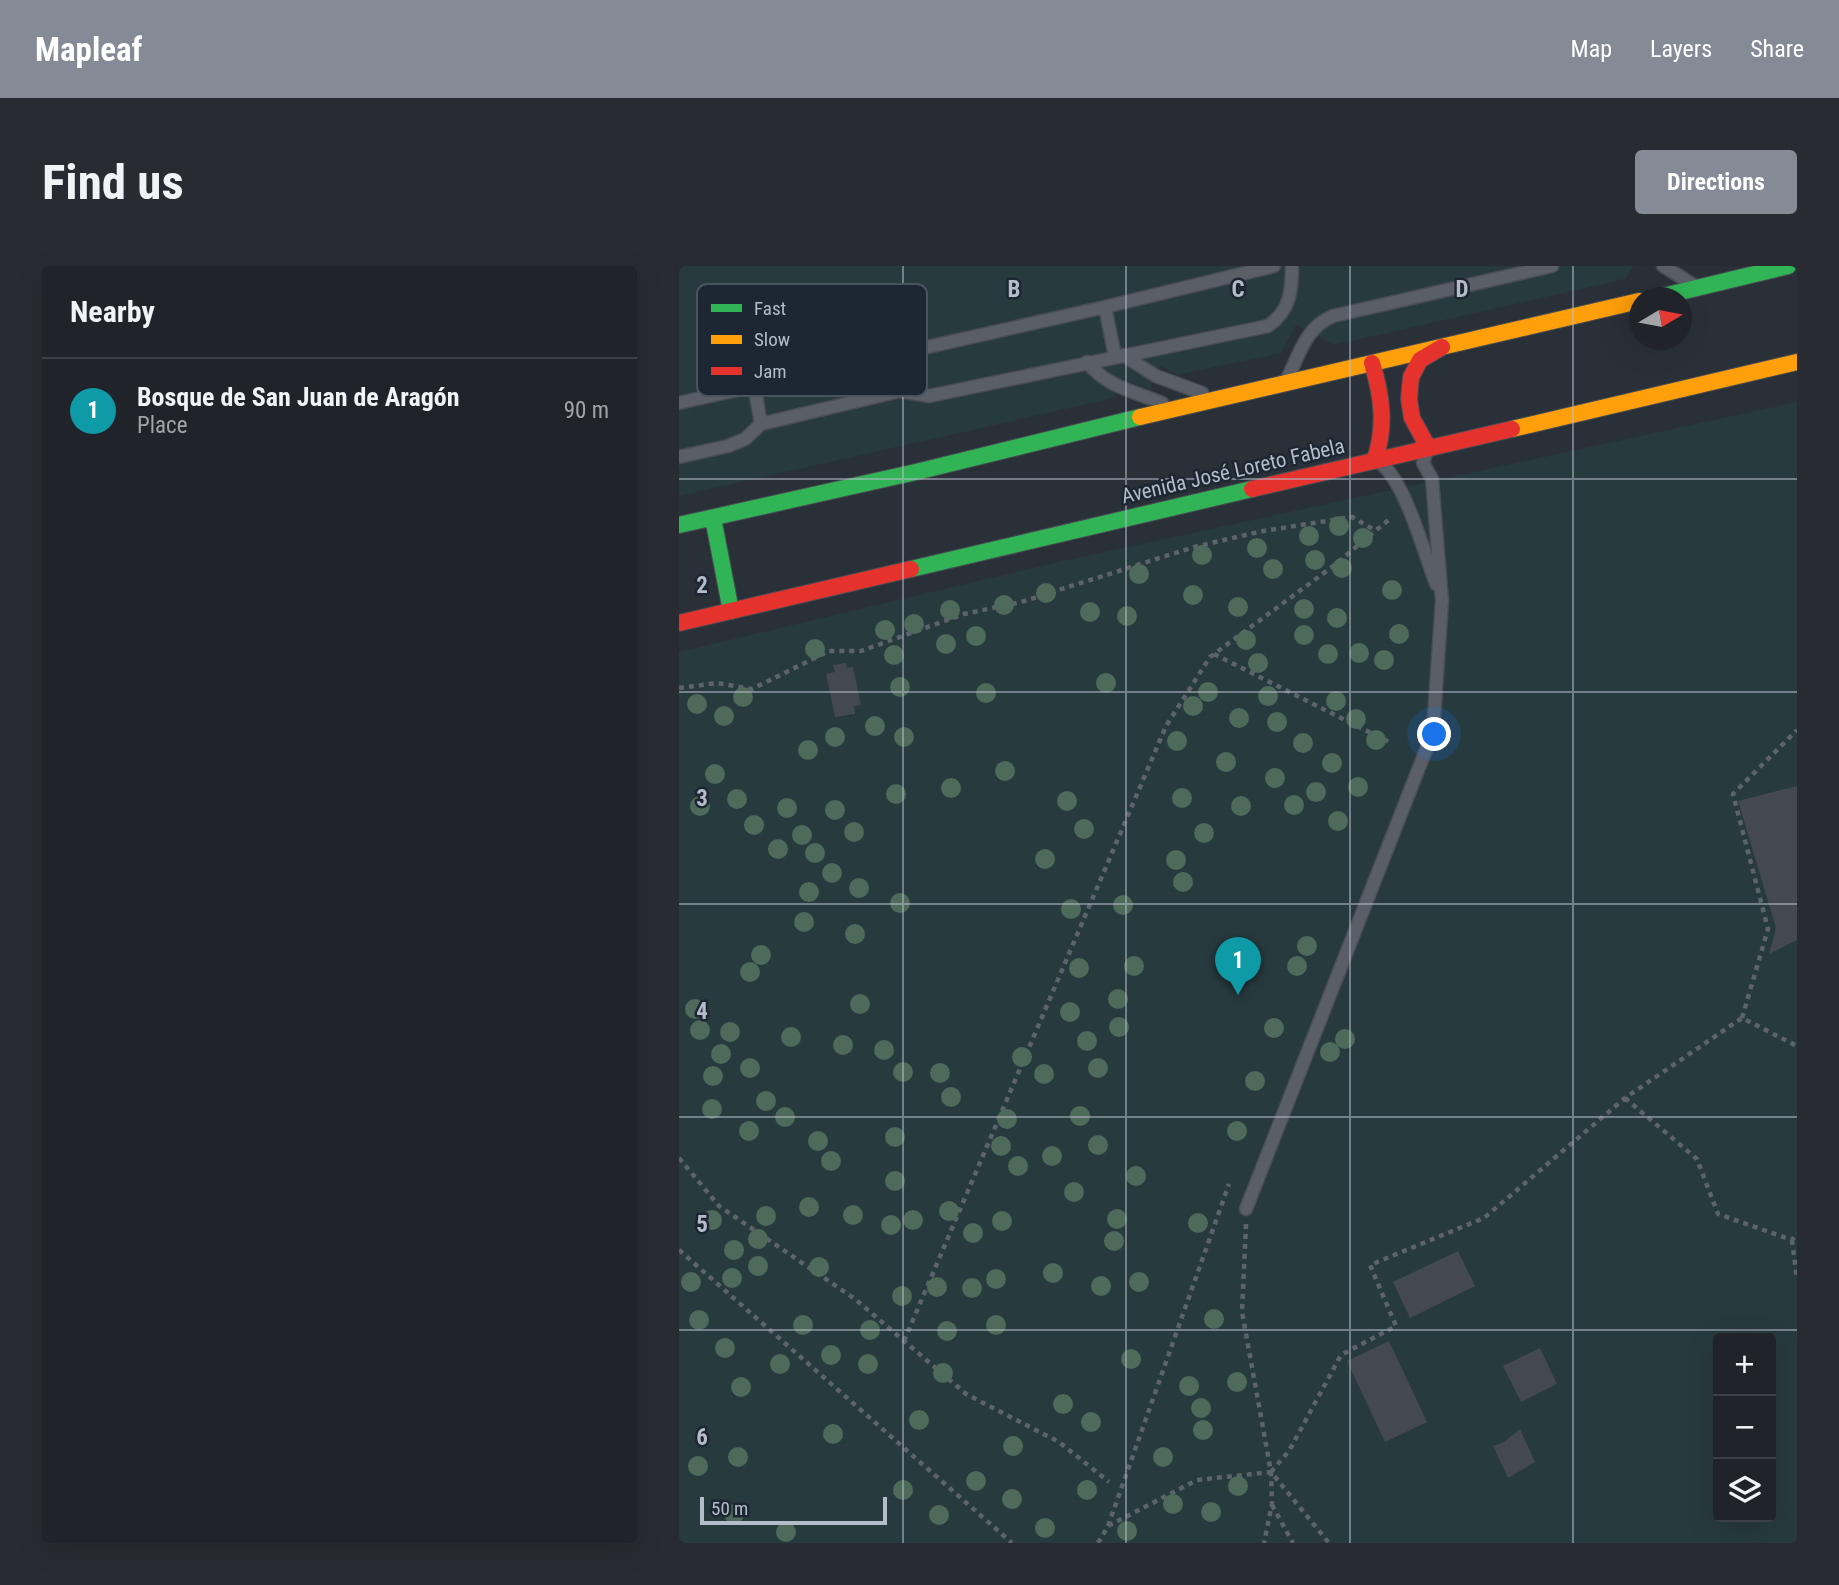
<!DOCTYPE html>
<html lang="en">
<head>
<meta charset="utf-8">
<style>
  :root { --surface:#20242a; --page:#282c32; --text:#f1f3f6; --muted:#a2a4a8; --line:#3d4147; --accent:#848b96 }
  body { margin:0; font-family:"Roboto Condensed",sans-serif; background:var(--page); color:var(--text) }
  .controls { position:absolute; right:21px; bottom:21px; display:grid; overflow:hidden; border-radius:7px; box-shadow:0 7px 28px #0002 }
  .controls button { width:63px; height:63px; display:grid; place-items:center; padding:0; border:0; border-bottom:2px solid var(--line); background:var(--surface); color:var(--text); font:35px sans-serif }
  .compass { position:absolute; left:950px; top:21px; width:63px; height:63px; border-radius:50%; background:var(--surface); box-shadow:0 7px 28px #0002; rotate:80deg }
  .scale { position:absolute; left:21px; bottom:18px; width:187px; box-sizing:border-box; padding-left:7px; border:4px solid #b4bcc9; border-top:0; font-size:19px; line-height:24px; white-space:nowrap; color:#b4bcc9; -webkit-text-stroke:5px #1d2633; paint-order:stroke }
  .you { position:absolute; left:756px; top:469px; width:24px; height:24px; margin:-18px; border:5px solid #fff; border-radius:50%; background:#1a73e8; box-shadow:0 0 0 10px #1a73e833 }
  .badge { display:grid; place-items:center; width:46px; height:46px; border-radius:50%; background:var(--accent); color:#fff; font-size:23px; font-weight:700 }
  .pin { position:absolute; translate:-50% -58px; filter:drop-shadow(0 2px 4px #0008) }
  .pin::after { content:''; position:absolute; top:37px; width:24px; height:21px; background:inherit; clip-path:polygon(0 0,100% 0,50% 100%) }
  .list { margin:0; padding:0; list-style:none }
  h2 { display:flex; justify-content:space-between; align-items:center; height:91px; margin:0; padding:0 28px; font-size:30px }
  h2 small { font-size:23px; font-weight:400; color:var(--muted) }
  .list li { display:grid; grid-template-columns:46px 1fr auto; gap:21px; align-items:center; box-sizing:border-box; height:105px; padding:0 28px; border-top:2px solid var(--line) }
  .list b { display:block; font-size:26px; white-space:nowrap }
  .list p { margin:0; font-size:23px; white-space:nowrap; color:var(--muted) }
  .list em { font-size:23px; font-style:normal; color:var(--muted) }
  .icon { flex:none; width:38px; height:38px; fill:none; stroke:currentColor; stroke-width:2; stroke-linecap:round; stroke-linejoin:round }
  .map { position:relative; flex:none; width:1118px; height:1277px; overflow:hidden; border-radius:7px }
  header { display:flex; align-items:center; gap:42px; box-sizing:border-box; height:98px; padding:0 35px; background:var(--accent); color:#fff }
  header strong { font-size:33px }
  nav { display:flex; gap:38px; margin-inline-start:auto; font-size:24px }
  .intro { display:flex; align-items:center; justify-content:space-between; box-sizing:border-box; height:168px; padding:0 42px }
  h1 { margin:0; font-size:49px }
  .button { padding:18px 32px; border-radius:7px; background:var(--accent); color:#fff; font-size:24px; font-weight:700 }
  main { display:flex; gap:42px; padding:0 42px }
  aside { flex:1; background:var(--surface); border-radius:7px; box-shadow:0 7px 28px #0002 }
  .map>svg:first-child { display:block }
</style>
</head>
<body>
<header>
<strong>Mapleaf</strong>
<nav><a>Map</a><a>Layers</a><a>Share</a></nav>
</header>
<div class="intro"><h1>Find us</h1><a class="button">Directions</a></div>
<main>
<aside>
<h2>Nearby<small></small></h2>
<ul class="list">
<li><span class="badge" style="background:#0f9aa8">1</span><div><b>Bosque de San Juan de Aragón</b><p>Place</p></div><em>90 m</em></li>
</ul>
</aside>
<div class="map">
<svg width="1118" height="1277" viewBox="0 0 1118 1277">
  <rect width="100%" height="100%" fill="#2a3038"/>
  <!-- green -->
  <path fill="#273a3e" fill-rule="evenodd" d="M 0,0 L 955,0 L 946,13 L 655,79 L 617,59 L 602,87 L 498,109 L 481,100 L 471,123 L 443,113 L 435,132 L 0,230 Z
    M 1118,136 L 1118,1277 L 0,1277 L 0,386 L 375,297 ZM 1039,1072 L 1092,1072 L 1092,1251 L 1039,1251 Z"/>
  <!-- building -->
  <path fill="#444950" d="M 167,397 L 168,402 L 174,401 L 182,439 L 175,440 L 176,448 L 156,451 L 147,408 L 156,406 L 154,399 Z
    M 1118,520 L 1118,674 L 1090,688 L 1097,662 L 1059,535 Z
    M 779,985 L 796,1020 L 731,1052 L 714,1016 Z
    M 710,1075 L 748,1156 L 706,1176 L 668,1095 Z
    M 861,1082 L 878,1118 L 842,1136 L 824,1100 Z
    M 841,1163 L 856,1196 L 829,1212 L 814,1180 L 825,1176 Z"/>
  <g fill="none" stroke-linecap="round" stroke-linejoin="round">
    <defs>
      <path id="lane" d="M 984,0 L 1013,18
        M 426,41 L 436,90
        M 444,89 L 477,110 L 523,127
        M 408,96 C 428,121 454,125 483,137
        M 609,111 C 621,87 627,61 654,50 L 873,0
        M 75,119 L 82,158
        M 0,137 L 426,41 L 595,0
        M 0,191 L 49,180 L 66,173 L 82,158 L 221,125 L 250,130 L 589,60 C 611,45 613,25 613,0
        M 700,196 C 726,214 745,287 757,318
        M 567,943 L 754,466 L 763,335 L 753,213 L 744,197 L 748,184"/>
      <path id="fast" d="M 976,32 L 1109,0
        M 34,252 L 52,345
        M 0,259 L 237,206 L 461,151
        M 232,303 L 573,223"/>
      <path id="slow" d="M 461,151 L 960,35
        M 833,163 L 1118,96"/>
      <path id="jam" d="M 693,97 C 703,130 707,160 696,193
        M 749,181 L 733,152 L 730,133 L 732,111 L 741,94 L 763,81
        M 573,223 L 833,163
        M 0,357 L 232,303"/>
    </defs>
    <!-- lane casing -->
    <use href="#lane" stroke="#484c53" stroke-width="15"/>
    <!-- fast casing -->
    <use href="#fast" stroke="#484c53" stroke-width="18"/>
    <!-- slow casing -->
    <use href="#slow" stroke="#484c53" stroke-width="18"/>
    <!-- jam casing -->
    <use href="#jam" stroke="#484c53" stroke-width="18"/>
    <!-- path -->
    <path stroke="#5d636a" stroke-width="4.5" stroke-dasharray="5 5" stroke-linecap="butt" d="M 535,388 L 710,476
      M 0,422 L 38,417 L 73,423 L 150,385 L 182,385 L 285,348 L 342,336 L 515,281 L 584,265 L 673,251 L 697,265
      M 1063,752 L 1089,663 L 1054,528 L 1118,464
      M 946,832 L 1018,893 L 1039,948 L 1113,974 L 1118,967
      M 0,892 L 40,940 L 176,1033 L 287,1128 L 380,1176 L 430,1216
      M 567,958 L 563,1046 L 592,1206 L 593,1238 L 585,1277
      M 1113,974 L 1118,1013
      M 0,984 L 333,1277
      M 225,1075 L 487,460 L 531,391 L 653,301 L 713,251
      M 592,1206 L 610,1185 L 662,1089 L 717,1060 L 691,999 L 805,952 L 946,832 L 1063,752 L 1118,780
      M 593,1239 L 614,1277
      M 429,1260 L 550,918
      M 419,1277 L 429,1260 L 518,1214 L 592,1206 L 650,1277"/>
    <!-- lane -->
    <use href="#lane" stroke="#5a5e66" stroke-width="12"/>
    <!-- fast -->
    <use href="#fast" stroke="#30b455" stroke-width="16"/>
    <!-- slow -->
    <use href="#slow" stroke="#ff9f0a" stroke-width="16"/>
    <!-- jam -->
    <use href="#jam" stroke="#e5322d" stroke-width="16"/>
  </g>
  <!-- trees -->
  <g fill="#4e6a5a">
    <circle cx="660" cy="260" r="10"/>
    <circle cx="630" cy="270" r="10"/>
    <circle cx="684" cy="272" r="10"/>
    <circle cx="578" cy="282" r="10"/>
    <circle cx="523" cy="289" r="10"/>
    <circle cx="636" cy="294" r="10"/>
    <circle cx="663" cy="302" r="10"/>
    <circle cx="594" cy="303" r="10"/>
    <circle cx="460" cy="308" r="10"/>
    <circle cx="713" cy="324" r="10"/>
    <circle cx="367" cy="327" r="10"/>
    <circle cx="514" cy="329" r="10"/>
    <circle cx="325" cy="339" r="10"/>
    <circle cx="559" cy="341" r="10"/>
    <circle cx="625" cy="343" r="10"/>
    <circle cx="271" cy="344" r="10"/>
    <circle cx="411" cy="346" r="10"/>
    <circle cx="448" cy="350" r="10"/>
    <circle cx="658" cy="352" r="10"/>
    <circle cx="235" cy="358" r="10"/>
    <circle cx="206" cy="364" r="10"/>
    <circle cx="720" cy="368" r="10"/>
    <circle cx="625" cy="369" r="10"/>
    <circle cx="297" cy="370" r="10"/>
    <circle cx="567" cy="374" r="10"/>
    <circle cx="267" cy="378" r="10"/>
    <circle cx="136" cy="383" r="10"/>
    <circle cx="680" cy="387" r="10"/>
    <circle cx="649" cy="388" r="10"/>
    <circle cx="215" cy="389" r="10"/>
    <circle cx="705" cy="394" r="10"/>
    <circle cx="579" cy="397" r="10"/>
    <circle cx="427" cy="417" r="10"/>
    <circle cx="221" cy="421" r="10"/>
    <circle cx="529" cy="426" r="10"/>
    <circle cx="307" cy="427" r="10"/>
    <circle cx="589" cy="430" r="10"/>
    <circle cx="64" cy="431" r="10"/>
    <circle cx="657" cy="435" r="10"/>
    <circle cx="18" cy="438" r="10"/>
    <circle cx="514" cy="440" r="10"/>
    <circle cx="45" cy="450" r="10"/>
    <circle cx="560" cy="452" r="10"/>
    <circle cx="677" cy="453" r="10"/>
    <circle cx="598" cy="456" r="10"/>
    <circle cx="196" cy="460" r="10"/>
    <circle cx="156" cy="471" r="10"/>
    <circle cx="225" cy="471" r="10"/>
    <circle cx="697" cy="474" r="10"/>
    <circle cx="498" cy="475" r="10"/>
    <circle cx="624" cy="477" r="10"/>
    <circle cx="129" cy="484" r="10"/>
    <circle cx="547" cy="496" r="10"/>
    <circle cx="653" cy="497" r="10"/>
    <circle cx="326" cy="505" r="10"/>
    <circle cx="36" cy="508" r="10"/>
    <circle cx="596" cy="512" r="10"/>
    <circle cx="679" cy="521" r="10"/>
    <circle cx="272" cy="522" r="10"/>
    <circle cx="637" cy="526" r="10"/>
    <circle cx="217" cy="528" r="10"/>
    <circle cx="503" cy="532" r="10"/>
    <circle cx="58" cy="533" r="10"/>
    <circle cx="388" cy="535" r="10"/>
    <circle cx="615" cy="539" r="10"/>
    <circle cx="21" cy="540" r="10"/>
    <circle cx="562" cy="540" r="10"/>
    <circle cx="108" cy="542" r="10"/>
    <circle cx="156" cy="544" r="10"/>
    <circle cx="659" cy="555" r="10"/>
    <circle cx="75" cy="559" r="10"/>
    <circle cx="405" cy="563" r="10"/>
    <circle cx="175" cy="566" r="10"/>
    <circle cx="525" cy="567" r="10"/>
    <circle cx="123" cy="569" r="10"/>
    <circle cx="99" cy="583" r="10"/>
    <circle cx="136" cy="587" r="10"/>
    <circle cx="366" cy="593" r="10"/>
    <circle cx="497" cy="594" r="10"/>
    <circle cx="153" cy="607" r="10"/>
    <circle cx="504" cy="616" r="10"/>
    <circle cx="180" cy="622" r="10"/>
    <circle cx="130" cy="626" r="10"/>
    <circle cx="221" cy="637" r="10"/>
    <circle cx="444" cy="639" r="10"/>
    <circle cx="392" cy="643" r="10"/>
    <circle cx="125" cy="656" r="10"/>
    <circle cx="176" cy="668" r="10"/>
    <circle cx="628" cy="680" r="10"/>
    <circle cx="82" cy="689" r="10"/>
    <circle cx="455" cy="700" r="10"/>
    <circle cx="618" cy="700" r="10"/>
    <circle cx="400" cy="702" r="10"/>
    <circle cx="71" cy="706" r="10"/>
    <circle cx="439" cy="733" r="10"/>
    <circle cx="181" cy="738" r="10"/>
    <circle cx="16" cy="743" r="10"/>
    <circle cx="391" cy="746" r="10"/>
    <circle cx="440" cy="761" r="10"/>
    <circle cx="595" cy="762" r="10"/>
    <circle cx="21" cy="764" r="10"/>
    <circle cx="51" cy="766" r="10"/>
    <circle cx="112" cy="771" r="10"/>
    <circle cx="666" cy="773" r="10"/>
    <circle cx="408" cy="775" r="10"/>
    <circle cx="164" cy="779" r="10"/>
    <circle cx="205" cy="784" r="10"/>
    <circle cx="651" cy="786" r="10"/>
    <circle cx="42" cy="788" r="10"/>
    <circle cx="343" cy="791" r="10"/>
    <circle cx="71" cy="802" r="10"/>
    <circle cx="419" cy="802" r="10"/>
    <circle cx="224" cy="806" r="10"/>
    <circle cx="261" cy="807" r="10"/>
    <circle cx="365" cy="808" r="10"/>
    <circle cx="34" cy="810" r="10"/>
    <circle cx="576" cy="815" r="10"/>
    <circle cx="272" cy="831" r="10"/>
    <circle cx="87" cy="835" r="10"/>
    <circle cx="33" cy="843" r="10"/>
    <circle cx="401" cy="850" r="10"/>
    <circle cx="106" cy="851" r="10"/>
    <circle cx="328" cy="853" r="10"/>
    <circle cx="70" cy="865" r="10"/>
    <circle cx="558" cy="865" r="10"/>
    <circle cx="216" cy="871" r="10"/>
    <circle cx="139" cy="875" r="10"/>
    <circle cx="419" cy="879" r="10"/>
    <circle cx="322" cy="880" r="10"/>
    <circle cx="373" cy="890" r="10"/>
    <circle cx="152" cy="895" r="10"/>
    <circle cx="339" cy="900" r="10"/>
    <circle cx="457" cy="910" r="10"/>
    <circle cx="216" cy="915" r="10"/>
    <circle cx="395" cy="926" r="10"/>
    <circle cx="130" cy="941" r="10"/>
    <circle cx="270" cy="945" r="10"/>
    <circle cx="174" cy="949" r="10"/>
    <circle cx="87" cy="950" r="10"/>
    <circle cx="438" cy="953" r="10"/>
    <circle cx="33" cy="954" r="10"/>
    <circle cx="234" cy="954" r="10"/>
    <circle cx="323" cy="955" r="10"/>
    <circle cx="519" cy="957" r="10"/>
    <circle cx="212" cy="959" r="10"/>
    <circle cx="294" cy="967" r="10"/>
    <circle cx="79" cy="973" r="10"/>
    <circle cx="435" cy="975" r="10"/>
    <circle cx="55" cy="984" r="10"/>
    <circle cx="79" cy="1000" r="10"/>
    <circle cx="140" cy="1001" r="10"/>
    <circle cx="374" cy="1007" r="10"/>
    <circle cx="53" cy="1012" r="10"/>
    <circle cx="317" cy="1013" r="10"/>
    <circle cx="12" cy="1016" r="10"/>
    <circle cx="460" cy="1016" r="10"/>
    <circle cx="422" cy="1020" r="10"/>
    <circle cx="258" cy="1021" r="10"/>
    <circle cx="293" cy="1022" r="10"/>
    <circle cx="223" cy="1030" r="10"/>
    <circle cx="535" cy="1053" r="10"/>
    <circle cx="20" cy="1054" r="10"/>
    <circle cx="124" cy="1059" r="10"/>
    <circle cx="317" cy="1059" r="10"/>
    <circle cx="191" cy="1064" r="10"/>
    <circle cx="268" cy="1065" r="10"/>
    <circle cx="46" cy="1082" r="10"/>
    <circle cx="152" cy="1089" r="10"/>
    <circle cx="452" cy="1093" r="10"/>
    <circle cx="101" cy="1098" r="10"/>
    <circle cx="189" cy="1098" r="10"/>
    <circle cx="264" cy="1107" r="10"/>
    <circle cx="558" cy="1116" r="10"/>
    <circle cx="510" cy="1120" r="10"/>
    <circle cx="62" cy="1121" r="10"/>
    <circle cx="384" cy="1138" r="10"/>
    <circle cx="522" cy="1142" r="10"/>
    <circle cx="240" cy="1154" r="10"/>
    <circle cx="412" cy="1156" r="10"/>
    <circle cx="524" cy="1164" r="10"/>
    <circle cx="154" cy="1168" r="10"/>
    <circle cx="334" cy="1180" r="10"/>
    <circle cx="59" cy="1191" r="10"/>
    <circle cx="484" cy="1191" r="10"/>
    <circle cx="19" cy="1200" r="10"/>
    <circle cx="297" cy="1215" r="10"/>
    <circle cx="559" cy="1220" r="10"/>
    <circle cx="224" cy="1224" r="10"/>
    <circle cx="408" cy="1224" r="10"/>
    <circle cx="333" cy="1233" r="10"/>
    <circle cx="494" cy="1238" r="10"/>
    <circle cx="532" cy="1246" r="10"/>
    <circle cx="55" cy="1248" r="10"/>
    <circle cx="260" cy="1249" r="10"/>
    <circle cx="366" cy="1262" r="10"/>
    <circle cx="448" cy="1265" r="10"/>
    <circle cx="107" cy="1266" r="10"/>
  </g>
  <!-- grid -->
  <path fill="none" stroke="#b4bcc9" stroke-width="2" stroke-opacity="0.55" d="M 224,0 L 224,1277M 447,0 L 447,1277M 671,0 L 671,1277M 894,0 L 894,1277M 0,213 L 1118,213M 0,426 L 1118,426M 0,638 L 1118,638M 0,851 L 1118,851M 0,1064 L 1118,1064"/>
  <g text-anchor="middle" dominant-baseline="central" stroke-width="5" stroke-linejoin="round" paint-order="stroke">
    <!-- street labels -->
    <g font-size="21" fill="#b4bcc9" stroke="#1d2633">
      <text transform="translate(554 205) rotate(-13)">Avenida José Loreto Fabela</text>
    </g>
  </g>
  <!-- legend -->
  <rect x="18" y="18" width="230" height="112" rx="10" fill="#1d2633" stroke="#4a5360" stroke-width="2"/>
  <rect x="32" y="38" width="31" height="8" fill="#30b455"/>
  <rect x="32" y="69" width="31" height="9" fill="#ff9f0a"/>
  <rect x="32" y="101" width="31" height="8" fill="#e5322d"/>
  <g font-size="19" fill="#b4bcc9">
    <text x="75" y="49">Fast</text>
    <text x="75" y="80">Slow</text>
    <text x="75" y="112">Jam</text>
  </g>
  <g font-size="23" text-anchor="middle" font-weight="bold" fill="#b4bcc9" stroke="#1d2633" stroke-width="5" stroke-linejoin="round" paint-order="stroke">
    <text x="335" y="31">B</text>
    <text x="559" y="31">C</text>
    <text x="783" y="31">D</text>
    <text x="23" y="327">2</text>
    <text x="23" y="540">3</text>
    <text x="23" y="753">4</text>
    <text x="23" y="966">5</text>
    <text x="23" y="1179">6</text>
  </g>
</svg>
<div class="controls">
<button>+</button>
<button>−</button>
<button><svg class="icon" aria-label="layers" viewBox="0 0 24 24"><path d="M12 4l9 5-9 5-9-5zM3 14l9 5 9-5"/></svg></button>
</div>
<svg class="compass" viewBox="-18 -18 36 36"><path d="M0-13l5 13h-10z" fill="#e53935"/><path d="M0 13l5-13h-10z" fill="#a2a4a8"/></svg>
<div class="scale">50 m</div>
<div class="you"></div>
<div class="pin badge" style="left:559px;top:729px;background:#0f9aa8">1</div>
</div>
</main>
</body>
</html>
